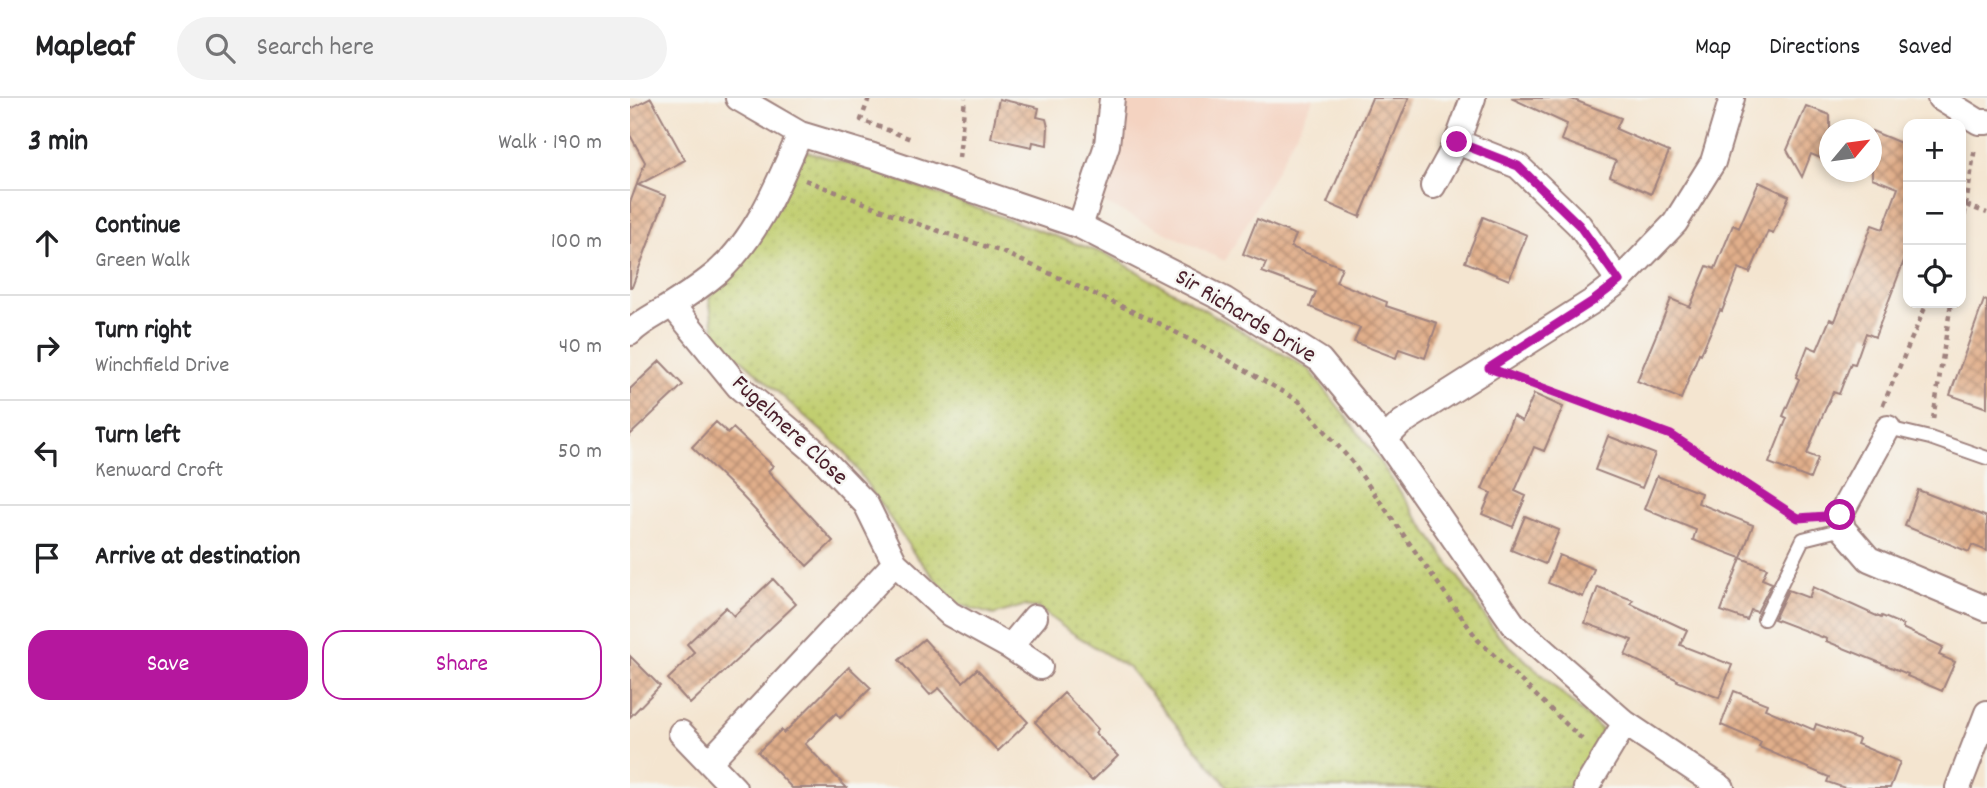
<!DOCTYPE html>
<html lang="en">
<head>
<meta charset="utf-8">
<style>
  :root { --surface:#fff; --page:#f2f2f2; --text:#202124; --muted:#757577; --line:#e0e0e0; --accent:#b5179e }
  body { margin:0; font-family:Dekko,sans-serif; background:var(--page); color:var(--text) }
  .controls { position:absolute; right:21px; top:21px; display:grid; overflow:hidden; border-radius:14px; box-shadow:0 4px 10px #0003 }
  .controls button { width:63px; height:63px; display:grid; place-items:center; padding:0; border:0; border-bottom:2px solid var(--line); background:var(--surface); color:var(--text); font:35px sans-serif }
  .compass { position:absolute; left:1189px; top:21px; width:63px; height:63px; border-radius:50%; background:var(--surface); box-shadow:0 4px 10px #0003; rotate:61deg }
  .stop { position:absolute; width:21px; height:21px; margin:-16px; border:5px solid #b5179e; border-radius:50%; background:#fff }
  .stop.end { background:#b5179e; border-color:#fff; box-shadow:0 2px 7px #0008 }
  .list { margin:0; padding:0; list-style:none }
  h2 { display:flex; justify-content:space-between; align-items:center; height:91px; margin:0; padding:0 28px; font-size:30px }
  h2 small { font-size:23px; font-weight:400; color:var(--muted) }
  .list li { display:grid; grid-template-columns:46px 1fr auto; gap:21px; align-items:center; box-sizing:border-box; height:105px; padding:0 28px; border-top:2px solid var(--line) }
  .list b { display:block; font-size:26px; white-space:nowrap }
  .list p { margin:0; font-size:23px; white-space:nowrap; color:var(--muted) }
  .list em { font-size:23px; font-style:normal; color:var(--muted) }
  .actions { display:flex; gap:14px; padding:21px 28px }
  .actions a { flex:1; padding:16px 0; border:2px solid var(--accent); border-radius:21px; text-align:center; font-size:24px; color:var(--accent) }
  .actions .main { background:var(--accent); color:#fff }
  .icon { flex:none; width:38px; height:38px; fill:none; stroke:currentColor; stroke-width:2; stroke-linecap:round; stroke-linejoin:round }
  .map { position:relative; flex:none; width:1357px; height:690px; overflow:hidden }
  header { display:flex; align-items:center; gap:42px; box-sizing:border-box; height:98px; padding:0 35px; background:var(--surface); border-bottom:2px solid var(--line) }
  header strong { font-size:33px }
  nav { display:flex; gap:38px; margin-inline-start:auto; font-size:24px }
  .search { width:490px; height:63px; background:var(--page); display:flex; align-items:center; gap:18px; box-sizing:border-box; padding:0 24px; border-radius:38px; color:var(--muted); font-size:26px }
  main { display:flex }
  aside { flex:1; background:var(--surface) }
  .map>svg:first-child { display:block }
</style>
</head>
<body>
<header>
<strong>Mapleaf</strong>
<div class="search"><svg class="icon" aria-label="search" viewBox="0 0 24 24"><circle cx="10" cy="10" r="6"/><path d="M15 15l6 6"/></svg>Search here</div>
<nav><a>Map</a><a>Directions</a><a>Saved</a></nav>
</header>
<main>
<aside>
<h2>3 min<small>Walk · 190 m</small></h2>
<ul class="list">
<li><svg class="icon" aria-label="ahead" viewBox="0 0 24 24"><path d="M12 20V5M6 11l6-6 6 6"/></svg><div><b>Continue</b><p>Green Walk</p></div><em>100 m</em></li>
<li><svg class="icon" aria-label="right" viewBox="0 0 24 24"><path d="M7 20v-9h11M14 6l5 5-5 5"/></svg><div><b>Turn right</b><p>Winchfield Drive</p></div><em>40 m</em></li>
<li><svg class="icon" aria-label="left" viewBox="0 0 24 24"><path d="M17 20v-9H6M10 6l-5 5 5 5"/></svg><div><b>Turn left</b><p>Kenward Croft</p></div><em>50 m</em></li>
<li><svg class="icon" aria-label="arrive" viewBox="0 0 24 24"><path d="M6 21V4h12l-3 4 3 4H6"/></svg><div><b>Arrive at destination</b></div></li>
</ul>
<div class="actions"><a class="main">Save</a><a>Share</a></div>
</aside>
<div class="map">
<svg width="1357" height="690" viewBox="0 0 1357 690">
  <defs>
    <pattern id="grass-dots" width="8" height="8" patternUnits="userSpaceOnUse" patternTransform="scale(1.75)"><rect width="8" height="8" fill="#c1ce70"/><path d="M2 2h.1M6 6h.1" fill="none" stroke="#a7b061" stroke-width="1.8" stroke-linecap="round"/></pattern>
    <pattern id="building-cross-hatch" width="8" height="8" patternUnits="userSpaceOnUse" patternTransform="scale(1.75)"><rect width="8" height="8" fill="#e1af8b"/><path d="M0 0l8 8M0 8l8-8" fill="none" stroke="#b88e72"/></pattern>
  </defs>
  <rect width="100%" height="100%" fill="#f6f6f2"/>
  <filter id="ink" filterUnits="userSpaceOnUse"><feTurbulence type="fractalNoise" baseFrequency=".0143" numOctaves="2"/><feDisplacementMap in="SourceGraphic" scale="14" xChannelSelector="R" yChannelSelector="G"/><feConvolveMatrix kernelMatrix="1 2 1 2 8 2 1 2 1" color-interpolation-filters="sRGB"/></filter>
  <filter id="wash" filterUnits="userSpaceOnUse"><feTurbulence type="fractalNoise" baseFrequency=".00686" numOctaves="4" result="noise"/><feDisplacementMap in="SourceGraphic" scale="28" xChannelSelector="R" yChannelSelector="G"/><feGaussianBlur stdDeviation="1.57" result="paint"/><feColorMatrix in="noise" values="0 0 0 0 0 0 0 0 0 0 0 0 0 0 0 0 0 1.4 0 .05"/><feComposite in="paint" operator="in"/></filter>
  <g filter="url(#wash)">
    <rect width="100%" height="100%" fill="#f4e5d0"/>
    <!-- built -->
    <path fill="#f4d3c1" d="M 489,0 L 684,0 L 643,79 L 595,163 L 470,103 Z"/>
    <!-- grass -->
    <path fill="url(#grass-dots)" stroke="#86764e" stroke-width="2" d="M 176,53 L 237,71 L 478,157 L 679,271 L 741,351 L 867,536 L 974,634 L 938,690 L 599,690 L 500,571 L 436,531 L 408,510 L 393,508 L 363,517 L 327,506 L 285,457 L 215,354 L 85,238 L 79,200 L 127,144 Z"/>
    <g id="blocks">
      <!-- building -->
      <path fill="url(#building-cross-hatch)" d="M 21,0 L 55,62 L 8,87 L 36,98 L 2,189 L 0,189 L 0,105 L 15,64 L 0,37 L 0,11 Z
        M 742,0 L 779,0 L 730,119 L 697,105 Z
        M 881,0 L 939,0 L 991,20 L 986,31 L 1039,54 L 1021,96 L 980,78 L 986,63 L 931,42 L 937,26 Z
        M 369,1 L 409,10 L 407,19 L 416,21 L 418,29 L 417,47 L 403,44 L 402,49 L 361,40 Z
        M 1176,8 L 1200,17 L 1200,64 L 1181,56 L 1172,79 L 1157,52 Z
        M 1242,33 L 1278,48 L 1278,152 L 1245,239 L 1236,235 L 1225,266 L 1221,265 L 1209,296 L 1203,294 L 1187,330 L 1177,356 L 1188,360 L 1180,381 L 1139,365 L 1157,320 L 1153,318 L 1169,281 L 1166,279 L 1178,248 L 1187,252 L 1200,221 L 1205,223 L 1242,127 L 1253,131 L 1268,90 L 1242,80 Z
        M 1129,84 L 1159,98 L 1143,135 L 1138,133 L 1120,175 L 1109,170 L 1092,213 L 1090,212 L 1071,256 L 1069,255 L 1051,301 L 1007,283 L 1041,201 L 1060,209 L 1077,168 L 1085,171 L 1103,127 L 1109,130 Z
        M 853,119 L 897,137 L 879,182 L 835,164 Z
        M 627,121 L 666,137 L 661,149 L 712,169 L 706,184 L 757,204 L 756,208 L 807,225 L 795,260 L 769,251 L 766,260 L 724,244 L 730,230 L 680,209 L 686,194 L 632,174 L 636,165 L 613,156 Z
        M 1354,202 L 1357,203 L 1357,310 L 1320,297 Z
        M 30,263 L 53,287 L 0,337 L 0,291 Z
        M 904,296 L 933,309 L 914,353 L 904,349 L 885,393 L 896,398 L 883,429 L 852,416 L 861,395 L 852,391 L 883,318 L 892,323 Z
        M 86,324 L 98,335 L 103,330 L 143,368 L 138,373 L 203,443 L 177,468 L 112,398 L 62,349 Z
        M 978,338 L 1025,356 L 1012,390 L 965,372 Z
        M 1027,378 L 1071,395 L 1068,405 L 1123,427 L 1111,460 L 1063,442 L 1066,432 L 1014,411 Z
        M 1288,392 L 1357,419 L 1357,453 L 1342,447 L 1339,454 L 1275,428 Z
        M 895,418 L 929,432 L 915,466 L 881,452 Z
        M 929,457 L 964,471 L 953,499 L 918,485 Z
        M 1111,460 L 1137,470 L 1132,481 L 1142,485 L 1127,514 L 1121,512 L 1117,522 L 1091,513 Z
        M 143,481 L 166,506 L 60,606 L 38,581 L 65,555 L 57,546 L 96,509 L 104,518 Z
        M 968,489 L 1003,502 L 1001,506 L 1057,532 L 1050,547 L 1102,567 L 1089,600 L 1047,583 L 1048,582 L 995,557 L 1002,542 L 955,525 Z
        M 1183,489 L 1251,520 L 1252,518 L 1273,527 L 1272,530 L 1313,549 L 1309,557 L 1325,564 L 1312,593 L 1277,578 L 1278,576 L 1196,543 L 1197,541 L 1144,521 L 1158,492 L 1179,500 Z
        M 294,541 L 333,584 L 347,571 L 398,624 L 368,653 L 309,590 L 300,597 L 269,562 Z
        M 0,558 L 30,588 L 0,619 Z
        M 219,569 L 241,590 L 210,620 L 206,615 L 175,646 L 217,690 L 162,690 L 128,654 L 151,632 L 154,635 Z
        M 1104,593 L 1137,606 L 1135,611 L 1184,632 L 1186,626 L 1229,641 L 1227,646 L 1270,664 L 1260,690 L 1215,690 L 1197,684 L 1199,679 L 1129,649 L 1131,644 L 1091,627 Z
        M 434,595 L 468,631 L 465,635 L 488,658 L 462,683 L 405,624 Z"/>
    </g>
  </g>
  <g filter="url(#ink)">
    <use href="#blocks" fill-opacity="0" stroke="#9f827e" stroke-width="2"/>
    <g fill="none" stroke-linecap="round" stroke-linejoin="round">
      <defs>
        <path id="lane" d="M 1258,330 L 1300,340 L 1357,360
          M 1134,521 L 1173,441 L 1213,431"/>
        <path id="street" d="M 108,0 L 170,36 L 243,58 L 450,128 L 595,202 L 690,262 L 755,341 L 884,527 L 995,625 L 1092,690
          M 1310,0 L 1349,24 L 1357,24
          M 827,44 L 888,68 L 949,127 L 989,183
          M 803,88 L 827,44 L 843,0
          M 450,128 L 477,47 L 482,0
          M 42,207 L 108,288 L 187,355 L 236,406 L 265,465 L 320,516 L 380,549 L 410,569
          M 0,235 C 12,223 26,217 40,208 C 56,198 74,186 88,174 C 128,138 149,84 170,36
          M 1258,330 L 1210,417 L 1213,431 L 1239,461 L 1357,511
          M 755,341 L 771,325 L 963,203 L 989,183 L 1045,125 L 1083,64 L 1102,0
          M 380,549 L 405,519
          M 51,635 L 104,690
          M 79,664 L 265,465
          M 956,690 L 995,625
          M 1328,690 L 1357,615"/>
      </defs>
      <!-- lane casing -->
      <use href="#lane" stroke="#9f827e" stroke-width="16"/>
      <!-- street casing -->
      <use href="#street" stroke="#9f827e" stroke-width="28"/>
      <!-- path -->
      <path stroke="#9f827e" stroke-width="4.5" stroke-dasharray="5 5" stroke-linecap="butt" d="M 239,0 L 231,22 L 281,41
        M 329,60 L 335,0
        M 175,82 L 291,127 L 375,155 L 528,225 L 589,257 L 669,303 L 722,364 L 848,542 L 955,644
        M 1336,107 L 1357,115
        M 1331,127 L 1334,120 L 1345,49
        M 1331,139 L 1333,126
        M 889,281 L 1041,337 L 1168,420 L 1171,419
        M 1253,307 L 1297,205
        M 1303,321 L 1321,205"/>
      <!-- lane -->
      <use href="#lane" stroke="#fff" stroke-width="12"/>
      <!-- street -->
      <use href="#street" stroke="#fff" stroke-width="24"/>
    </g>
  </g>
  <g fill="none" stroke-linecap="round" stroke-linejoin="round" filter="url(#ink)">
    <!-- route -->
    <path stroke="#b5179e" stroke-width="9" d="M 827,44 L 888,68 L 949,127 L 989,183 L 963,203 L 859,270 L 1041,337 L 1168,420 L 1210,417"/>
  </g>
  <g text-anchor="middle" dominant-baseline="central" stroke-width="5" stroke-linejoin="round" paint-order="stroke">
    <!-- street labels -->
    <g font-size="24" fill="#4a1f2b" stroke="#f6f6f2">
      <text transform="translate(615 219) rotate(31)">Sir Richards Drive</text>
      <text transform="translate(159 333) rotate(43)">Fugelmere Close</text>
    </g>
  </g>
</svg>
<div class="controls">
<button>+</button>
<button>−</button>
<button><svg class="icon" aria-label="locate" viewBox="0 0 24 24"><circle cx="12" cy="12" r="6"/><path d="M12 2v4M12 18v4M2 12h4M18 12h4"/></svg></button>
</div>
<svg class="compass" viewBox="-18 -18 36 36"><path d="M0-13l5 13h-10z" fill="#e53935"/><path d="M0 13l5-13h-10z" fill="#757577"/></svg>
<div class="stop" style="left:1210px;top:417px"></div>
<div class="stop end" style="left:827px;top:44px"></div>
</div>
</main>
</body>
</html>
